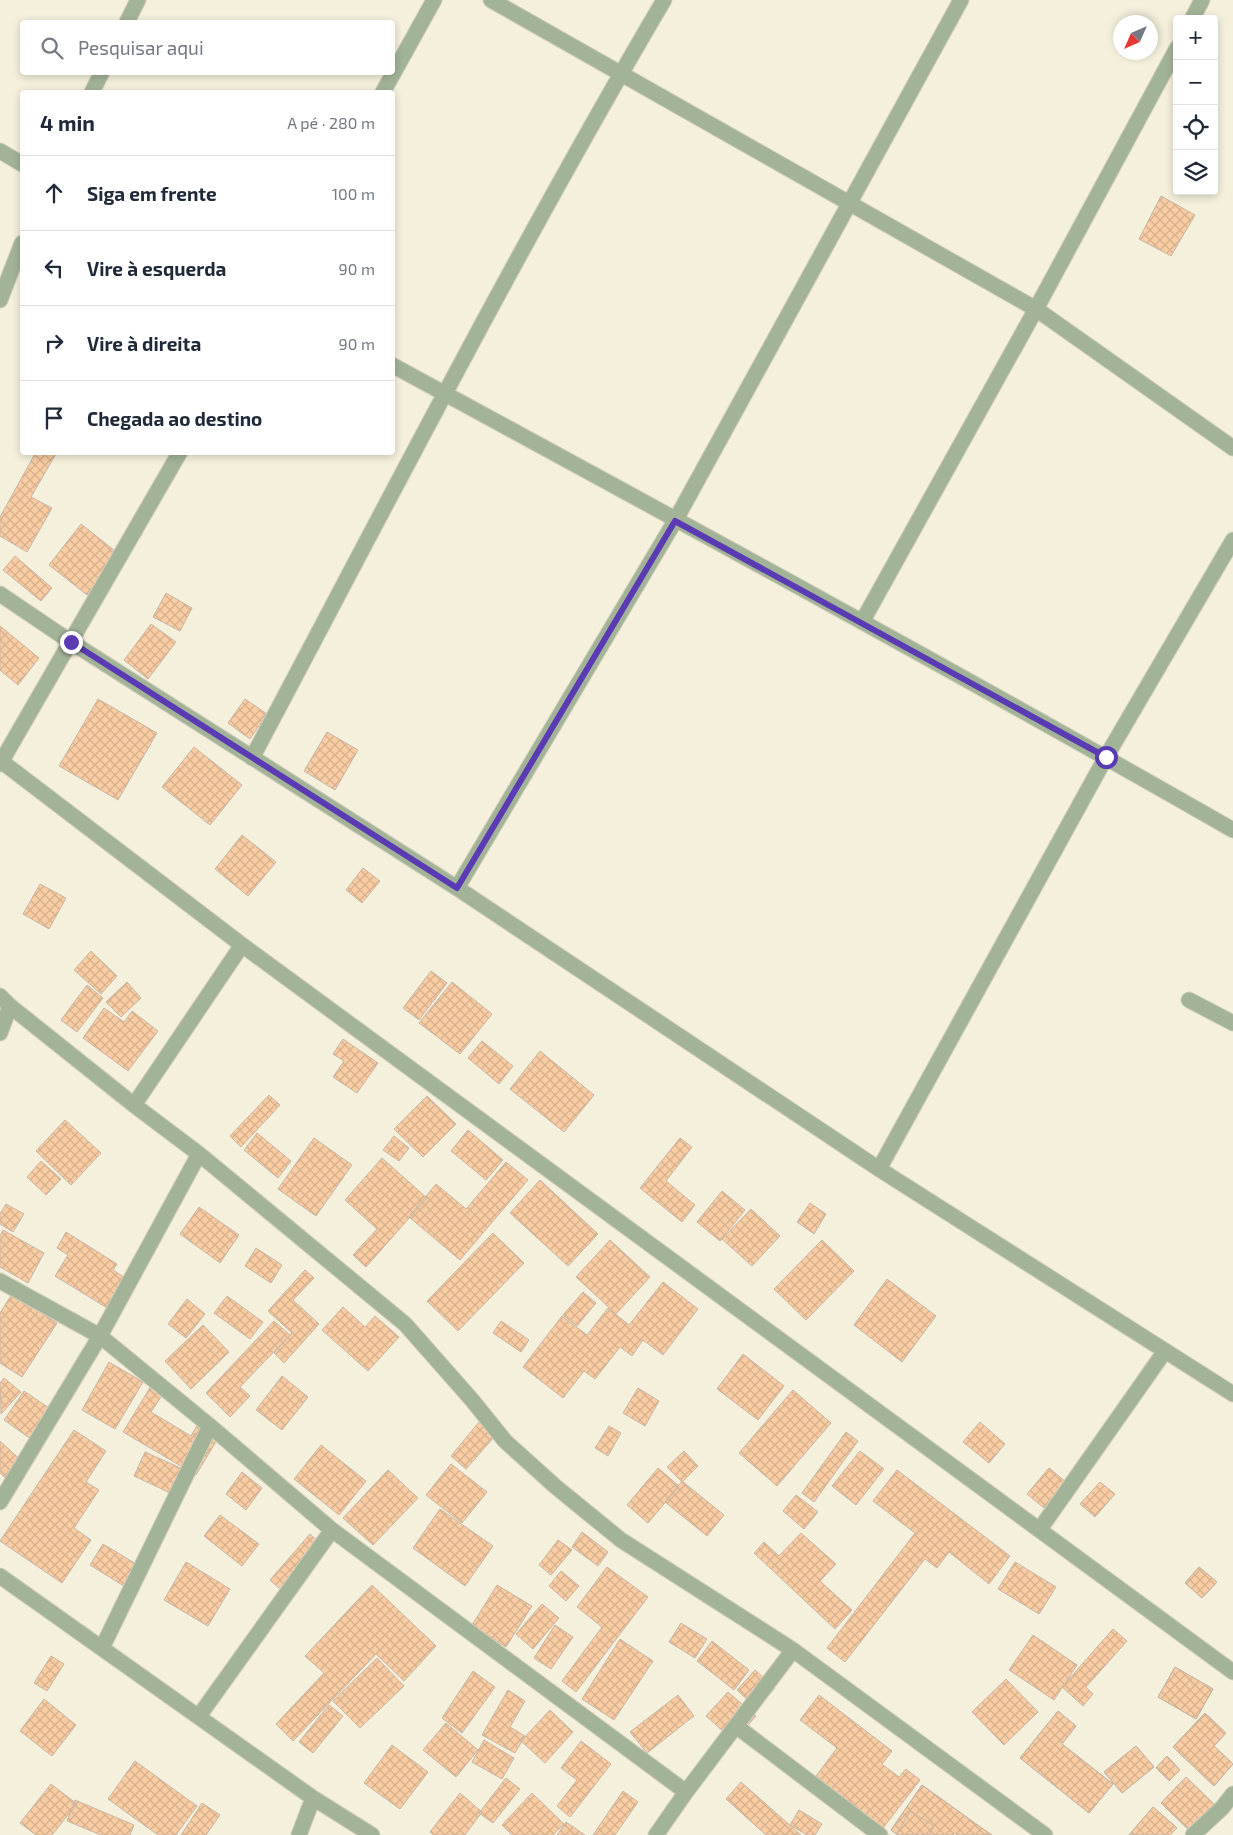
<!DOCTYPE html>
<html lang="pt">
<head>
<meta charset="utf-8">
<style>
  :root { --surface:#fff; --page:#f6f6f7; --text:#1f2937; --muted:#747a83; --line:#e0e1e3 }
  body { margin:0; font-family:"Exo 2",sans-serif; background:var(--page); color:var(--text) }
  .controls { position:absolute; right:15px; top:15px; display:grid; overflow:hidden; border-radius:5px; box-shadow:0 2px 8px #0003 }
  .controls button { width:45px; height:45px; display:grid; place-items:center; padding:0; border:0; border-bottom:1px solid var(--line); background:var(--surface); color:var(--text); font:25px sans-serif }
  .compass { position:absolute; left:1113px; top:15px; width:45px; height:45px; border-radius:50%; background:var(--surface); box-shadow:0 2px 8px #0003; rotate:225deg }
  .stop { position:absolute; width:15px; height:15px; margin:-11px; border:4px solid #5a3bb3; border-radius:50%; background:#fff }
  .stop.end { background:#5a3bb3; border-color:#fff; box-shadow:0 1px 5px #0008 }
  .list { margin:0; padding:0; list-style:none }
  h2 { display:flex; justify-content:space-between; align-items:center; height:65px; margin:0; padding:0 20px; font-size:21px }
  h2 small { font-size:16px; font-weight:400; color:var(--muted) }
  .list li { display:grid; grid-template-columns:32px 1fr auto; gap:15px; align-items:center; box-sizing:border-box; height:75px; padding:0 20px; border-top:1px solid var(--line) }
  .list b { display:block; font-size:19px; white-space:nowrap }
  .list em { font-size:16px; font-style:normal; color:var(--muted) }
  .icon { flex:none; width:28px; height:28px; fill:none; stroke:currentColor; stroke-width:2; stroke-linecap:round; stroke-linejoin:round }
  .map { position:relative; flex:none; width:1233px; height:1835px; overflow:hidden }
  .search { position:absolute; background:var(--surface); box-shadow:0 2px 8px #0003; left:20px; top:20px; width:375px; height:55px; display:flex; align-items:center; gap:12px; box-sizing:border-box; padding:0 18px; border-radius:5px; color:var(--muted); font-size:19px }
  .panel { position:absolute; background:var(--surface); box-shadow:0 2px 8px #0003; left:20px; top:90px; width:375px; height:365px; border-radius:5px }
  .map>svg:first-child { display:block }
</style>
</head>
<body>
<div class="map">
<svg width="1233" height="1835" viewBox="0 0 1233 1835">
  <defs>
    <pattern id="building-cross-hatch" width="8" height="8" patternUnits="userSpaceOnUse" patternTransform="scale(1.25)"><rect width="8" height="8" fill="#f9cca3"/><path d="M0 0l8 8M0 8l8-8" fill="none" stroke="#d6b08c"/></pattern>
  </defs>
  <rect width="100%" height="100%" fill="#f4f0dc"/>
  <!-- building -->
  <path fill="url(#building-cross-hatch)" stroke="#c7b7a9" d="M 1161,196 L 1195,215 L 1171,256 L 1139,239 Z
    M 36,452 L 57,452 L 31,497 L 52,508 L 27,552 L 0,536 L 0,517 Z
    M 81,524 L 119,554 L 87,595 L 49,565 Z
    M 15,556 L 52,588 L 41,601 L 3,570 Z
    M 166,593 L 192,608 L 180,631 L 153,617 Z
    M 151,624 L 176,642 L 148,679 L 124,660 Z
    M 0,626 L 39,658 L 18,685 L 0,670 Z
    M 98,699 L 157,733 L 118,800 L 59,766 Z
    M 245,699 L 267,714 L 250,739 L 228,723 Z
    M 327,732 L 358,750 L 335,790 L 304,771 Z
    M 194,747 L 242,785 L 210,825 L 162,787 Z
    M 242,835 L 276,862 L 248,896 L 215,869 Z
    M 363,868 L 380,881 L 362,903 L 346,890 Z
    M 40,884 L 66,898 L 49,929 L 23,914 Z
    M 91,951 L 117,976 L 101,994 L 74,970 Z
    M 431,971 L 447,983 L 419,1020 L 403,1008 Z
    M 127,982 L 141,998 L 121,1017 L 106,1002 Z
    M 452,982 L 492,1014 L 460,1054 L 419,1023 Z
    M 87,985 L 103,998 L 77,1032 L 61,1020 Z
    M 104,1008 L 124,1022 L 132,1011 L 158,1031 L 128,1071 L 83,1038 Z
    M 343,1039 L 378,1063 L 357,1093 L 333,1077 L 344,1061 L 333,1054 Z
    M 482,1041 L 513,1066 L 499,1084 L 468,1058 Z
    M 540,1051 L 594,1095 L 564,1132 L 510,1089 Z
    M 269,1095 L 280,1105 L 241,1147 L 230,1136 Z
    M 427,1096 L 456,1124 L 423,1157 L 394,1129 Z
    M 65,1120 L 101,1153 L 71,1185 L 36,1151 Z
    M 468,1130 L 503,1160 L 486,1180 L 451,1151 Z
    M 257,1133 L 291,1161 L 278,1178 L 244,1150 Z
    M 394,1136 L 409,1148 L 399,1161 L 383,1150 Z
    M 314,1138 L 352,1165 L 316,1216 L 278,1189 Z
    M 680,1138 L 692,1147 L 666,1181 L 695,1205 L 682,1222 L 640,1188 Z
    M 382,1158 L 427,1198 L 366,1267 L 353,1255 L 377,1229 L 345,1200 Z
    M 41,1161 L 61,1179 L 46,1195 L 27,1177 Z
    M 506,1162 L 528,1180 L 460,1260 L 409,1217 L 436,1184 L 466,1209 Z
    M 540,1180 L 598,1234 L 568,1266 L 510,1213 Z
    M 722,1191 L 745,1210 L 720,1241 L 697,1222 Z
    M 810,1203 L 826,1214 L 814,1234 L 797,1222 Z
    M 6,1204 L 24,1214 L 13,1232 L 0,1224 L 0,1214 Z
    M 199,1207 L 239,1235 L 220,1263 L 180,1234 Z
    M 751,1209 L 780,1236 L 752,1266 L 722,1239 Z
    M 3,1230 L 44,1253 L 28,1283 L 0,1267 L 0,1236 Z
    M 66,1232 L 117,1264 L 113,1270 L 136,1285 L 117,1314 L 55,1276 L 68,1255 L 57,1248 Z
    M 493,1233 L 524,1263 L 458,1331 L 427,1301 Z
    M 610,1240 L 650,1277 L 616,1314 L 576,1277 Z
    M 822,1240 L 854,1271 L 806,1320 L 774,1289 Z
    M 256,1248 L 282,1265 L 271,1283 L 245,1266 Z
    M 305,1270 L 314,1278 L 293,1300 L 319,1324 L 284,1363 L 274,1353 L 292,1333 L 268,1311 Z
    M 887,1279 L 936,1316 L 902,1362 L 854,1325 Z
    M 663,1282 L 698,1309 L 663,1355 L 643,1340 L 632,1356 L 620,1347 L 595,1379 L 584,1371 L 563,1398 L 523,1367 L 562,1316 L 587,1335 L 608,1308 L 629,1325 Z
    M 583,1292 L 596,1303 L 577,1326 L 563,1315 Z
    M 12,1294 L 57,1323 L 22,1377 L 0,1363 L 0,1313 Z
    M 227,1296 L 263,1322 L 250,1339 L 214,1313 Z
    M 187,1299 L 205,1314 L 186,1338 L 168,1324 Z
    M 343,1307 L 365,1327 L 375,1316 L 399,1337 L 368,1371 L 322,1330 Z
    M 274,1321 L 290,1335 L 240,1387 L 250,1396 L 230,1417 L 206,1393 Z
    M 501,1321 L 529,1340 L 521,1352 L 493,1333 Z
    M 203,1325 L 229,1352 L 191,1389 L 165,1361 Z
    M 743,1354 L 784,1386 L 758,1420 L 717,1389 Z
    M 109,1362 L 143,1382 L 115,1429 L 82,1410 Z
    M 282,1376 L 308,1397 L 282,1430 L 256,1410 Z
    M 4,1378 L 21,1392 L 1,1414 L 0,1383 Z
    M 151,1386 L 163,1394 L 151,1412 L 191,1436 L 199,1422 L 220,1435 L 196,1475 L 123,1432 Z
    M 638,1388 L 659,1401 L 645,1426 L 623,1413 Z
    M 793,1390 L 831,1423 L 777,1486 L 739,1453 Z
    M 24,1391 L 58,1414 L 38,1444 L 4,1420 Z
    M 479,1422 L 495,1436 L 466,1469 L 451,1456 Z
    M 980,1422 L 1005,1444 L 989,1463 L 963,1442 Z
    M 609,1426 L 621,1433 L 608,1456 L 595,1448 Z
    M 74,1430 L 106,1451 L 86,1482 L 99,1490 L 74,1528 L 91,1540 L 62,1583 L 0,1541 Z
    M 846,1432 L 858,1441 L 814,1502 L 802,1493 Z
    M 0,1441 L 25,1464 L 10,1482 L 0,1473 Z
    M 321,1445 L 366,1481 L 339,1515 L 294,1479 Z
    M 684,1451 L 698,1466 L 682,1482 L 667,1467 Z
    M 860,1451 L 884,1469 L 856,1505 L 832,1486 Z
    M 145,1452 L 194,1474 L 183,1499 L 134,1476 Z
    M 451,1464 L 487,1492 L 462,1523 L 426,1495 Z
    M 658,1468 L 679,1486 L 648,1523 L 627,1505 Z
    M 1049,1468 L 1066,1482 L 1044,1508 L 1027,1494 Z
    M 388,1470 L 418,1498 L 373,1545 L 343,1518 Z
    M 897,1470 L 1010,1556 L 989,1584 L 949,1552 L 937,1568 L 925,1559 L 845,1662 L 827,1648 L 915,1533 L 873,1501 Z
    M 242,1472 L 262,1488 L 246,1510 L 226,1494 Z
    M 682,1481 L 724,1515 L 707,1536 L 665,1502 Z
    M 1100,1482 L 1115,1494 L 1095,1517 L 1080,1504 Z
    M 796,1495 L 818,1512 L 804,1529 L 783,1511 Z
    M 440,1509 L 493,1546 L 465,1586 L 413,1548 Z
    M 220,1515 L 259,1544 L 242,1566 L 204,1536 Z
    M 582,1532 L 608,1552 L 598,1566 L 572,1547 Z
    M 801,1533 L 836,1564 L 820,1581 L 852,1610 L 835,1629 L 754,1553 L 764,1542 L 779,1556 Z
    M 310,1534 L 327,1550 L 287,1595 L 270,1580 Z
    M 558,1540 L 572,1550 L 551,1575 L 539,1565 Z
    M 103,1544 L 148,1571 L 135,1593 L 90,1565 Z
    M 186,1562 L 230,1589 L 208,1626 L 164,1600 Z
    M 1015,1562 L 1056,1587 L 1039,1614 L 998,1589 Z
    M 607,1567 L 648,1597 L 576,1692 L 562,1681 L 602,1627 L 577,1607 Z
    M 1199,1567 L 1217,1582 L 1202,1598 L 1185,1583 Z
    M 1199,1567 L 1217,1582 L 1202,1598 L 1185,1583 Z
    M 561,1571 L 579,1586 L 566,1601 L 549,1586 Z
    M 372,1585 L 436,1646 L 404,1681 L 376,1654 L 293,1741 L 276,1724 L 324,1673 L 305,1656 Z
    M 497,1585 L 532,1606 L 506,1647 L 472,1625 Z
    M 542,1604 L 559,1618 L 533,1649 L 516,1634 Z
    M 681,1623 L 707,1639 L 695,1658 L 669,1642 Z
    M 555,1625 L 573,1637 L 551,1669 L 534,1658 Z
    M 1113,1629 L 1127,1641 L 1086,1687 L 1093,1694 L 1083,1706 L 1062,1687 Z
    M 1033,1635 L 1077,1665 L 1054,1700 L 1009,1670 Z
    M 620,1639 L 653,1661 L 614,1720 L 582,1699 Z
    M 712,1641 L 749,1670 L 734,1690 L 697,1661 Z
    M 51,1656 L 64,1664 L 47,1691 L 34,1683 Z
    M 377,1658 L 404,1686 L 360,1728 L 333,1701 Z
    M 1175,1667 L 1213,1689 L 1196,1719 L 1158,1697 Z
    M 1175,1667 L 1213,1689 L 1196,1719 L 1158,1697 Z
    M 755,1670 L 775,1688 L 757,1709 L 737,1690 Z
    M 473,1671 L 495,1687 L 462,1733 L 442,1718 Z
    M 1006,1679 L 1038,1712 L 1004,1745 L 972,1712 Z
    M 508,1690 L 525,1701 L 510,1727 L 525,1736 L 515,1753 L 482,1735 Z
    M 728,1692 L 756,1716 L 734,1741 L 706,1716 Z
    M 678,1695 L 694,1716 L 647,1753 L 630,1732 Z
    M 819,1695 L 892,1751 L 882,1764 L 899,1777 L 906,1769 L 920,1780 L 883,1828 L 816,1776 L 837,1748 L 800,1720 Z
    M 44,1699 L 76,1725 L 52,1756 L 20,1731 Z
    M 329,1705 L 343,1716 L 313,1753 L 299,1742 Z
    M 550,1710 L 573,1732 L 545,1763 L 521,1741 Z
    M 1058,1711 L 1076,1726 L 1062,1744 L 1113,1784 L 1089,1813 L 1020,1758 Z
    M 1058,1711 L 1076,1726 L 1062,1744 L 1113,1784 L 1089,1813 L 1020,1758 Z
    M 1205,1713 L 1226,1733 L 1214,1746 L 1233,1764 L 1214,1786 L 1173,1747 Z
    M 1205,1713 L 1226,1733 L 1214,1746 L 1233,1764 L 1214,1786 L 1173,1747 Z
    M 446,1723 L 478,1750 L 456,1777 L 423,1750 Z
    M 484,1740 L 514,1758 L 502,1779 L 472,1762 Z
    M 581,1741 L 611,1764 L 570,1817 L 557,1806 L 577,1780 L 561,1768 Z
    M 392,1745 L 428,1772 L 400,1809 L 364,1783 Z
    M 1136,1746 L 1154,1767 L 1122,1793 L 1104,1772 Z
    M 1136,1746 L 1154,1767 L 1122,1793 L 1104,1772 Z
    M 1167,1756 L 1180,1770 L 1169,1781 L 1156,1768 Z
    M 1167,1756 L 1180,1770 L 1169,1781 L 1156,1768 Z
    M 135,1761 L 197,1806 L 176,1835 L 158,1835 L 108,1799 Z
    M 1186,1777 L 1217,1807 L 1192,1833 L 1161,1803 Z
    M 1186,1777 L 1217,1807 L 1192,1833 L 1161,1803 Z
    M 506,1778 L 520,1789 L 493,1823 L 479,1813 Z
    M 741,1782 L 801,1835 L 766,1835 L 726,1799 Z
    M 51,1784 L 77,1804 L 52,1835 L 36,1835 L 20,1823 Z
    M 922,1785 L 979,1826 L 992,1835 L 957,1835 L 955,1833 L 953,1835 L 898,1835 L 891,1830 Z
    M 922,1785 L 979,1826 L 992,1835 L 957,1835 L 955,1833 L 953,1835 L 898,1835 L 891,1830 Z
    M 623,1791 L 638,1802 L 615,1835 L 593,1835 Z
    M 460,1793 L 482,1812 L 465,1835 L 433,1835 L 430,1832 Z
    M 532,1793 L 564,1824 L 553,1835 L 512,1835 L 502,1825 Z
    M 75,1800 L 134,1825 L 130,1835 L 101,1835 L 67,1821 Z
    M 202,1803 L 220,1815 L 206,1835 L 181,1835 Z
    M 1153,1807 L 1177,1828 L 1170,1835 L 1129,1835 Z
    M 1153,1807 L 1177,1828 L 1170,1835 L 1129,1835 Z
    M 799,1810 L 822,1824 L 815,1835 L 807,1835 L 790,1825 Z
    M 910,1811 L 934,1826 L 929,1835 L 896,1835 Z
    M 566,1822 L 585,1835 L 557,1835 Z"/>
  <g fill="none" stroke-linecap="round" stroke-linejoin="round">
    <defs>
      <path id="minor" d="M 491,0 L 1036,309 L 1233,448
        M 1192,19 L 1202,0
        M 127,22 L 138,0
        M 92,92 L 102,72
        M 383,92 L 434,0
        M 0,151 L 22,164
        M 0,300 L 22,243
        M 392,365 C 674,518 955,671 1233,830
        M 0,594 L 71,642 L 457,888 L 879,1169 L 1233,1394
        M 862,622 L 1036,309 L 1177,48
        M 252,758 C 387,504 518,248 664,0
        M 1,761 L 242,945 L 1233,1672
        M 0,764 L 180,452
        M 457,888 L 675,521 L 961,0
        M 0,996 L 10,1006 L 0,1033
        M 1189,1000 L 1233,1023
        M 10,1006 L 134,1105 L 199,1154 L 405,1324 L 472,1400 L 505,1441 L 556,1487 L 621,1540 L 793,1650 L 1045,1835
        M 134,1105 L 242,945
        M 879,1169 L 1106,757 L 1233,540
        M 0,1281 L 100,1336 L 210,1426 L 332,1530 L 686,1792
        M 0,1502 L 100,1336 L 199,1154
        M 1040,1529 L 1165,1351
        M 0,1576 L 313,1798 L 372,1835
        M 102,1648 L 210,1426
        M 199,1716 L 332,1530
        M 736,1726 L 880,1835
        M 299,1835 L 313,1798
        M 656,1835 L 686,1792 L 793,1650
        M 1193,1835 L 1222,1808 L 1233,1794"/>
    </defs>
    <!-- minor casing -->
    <use href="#minor" stroke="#d1cdbc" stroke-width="17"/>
    <!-- minor -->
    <use href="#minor" stroke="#a3b398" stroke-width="15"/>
  </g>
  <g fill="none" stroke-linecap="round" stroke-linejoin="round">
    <!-- route -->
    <path stroke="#5a3bb3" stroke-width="6" d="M 71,642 L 457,888 L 675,521 L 1106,757"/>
  </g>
</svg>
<div class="controls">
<button>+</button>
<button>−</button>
<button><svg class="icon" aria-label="locate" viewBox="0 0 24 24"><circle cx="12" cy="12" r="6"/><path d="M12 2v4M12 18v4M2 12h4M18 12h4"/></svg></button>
<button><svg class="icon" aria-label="layers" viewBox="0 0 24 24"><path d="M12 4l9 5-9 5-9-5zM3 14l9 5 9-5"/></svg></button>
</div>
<svg class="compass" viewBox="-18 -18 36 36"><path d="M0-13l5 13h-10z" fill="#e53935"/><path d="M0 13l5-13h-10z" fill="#747a83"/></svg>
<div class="stop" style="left:1106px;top:757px"></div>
<div class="stop end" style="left:71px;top:642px"></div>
<div class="search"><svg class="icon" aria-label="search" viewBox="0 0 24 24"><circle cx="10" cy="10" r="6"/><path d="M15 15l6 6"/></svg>Pesquisar aqui</div>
<section class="panel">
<h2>4 min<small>A pé · 280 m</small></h2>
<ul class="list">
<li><svg class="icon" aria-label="ahead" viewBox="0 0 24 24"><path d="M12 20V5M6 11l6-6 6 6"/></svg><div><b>Siga em frente</b></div><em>100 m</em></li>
<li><svg class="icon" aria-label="left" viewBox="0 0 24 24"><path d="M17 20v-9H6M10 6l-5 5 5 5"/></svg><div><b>Vire à esquerda</b></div><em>90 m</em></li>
<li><svg class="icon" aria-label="right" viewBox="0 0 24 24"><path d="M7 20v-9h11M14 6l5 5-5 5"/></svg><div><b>Vire à direita</b></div><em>90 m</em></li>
<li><svg class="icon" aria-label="arrive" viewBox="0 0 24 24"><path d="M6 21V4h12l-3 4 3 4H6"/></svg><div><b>Chegada ao destino</b></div></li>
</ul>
</section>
</div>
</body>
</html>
